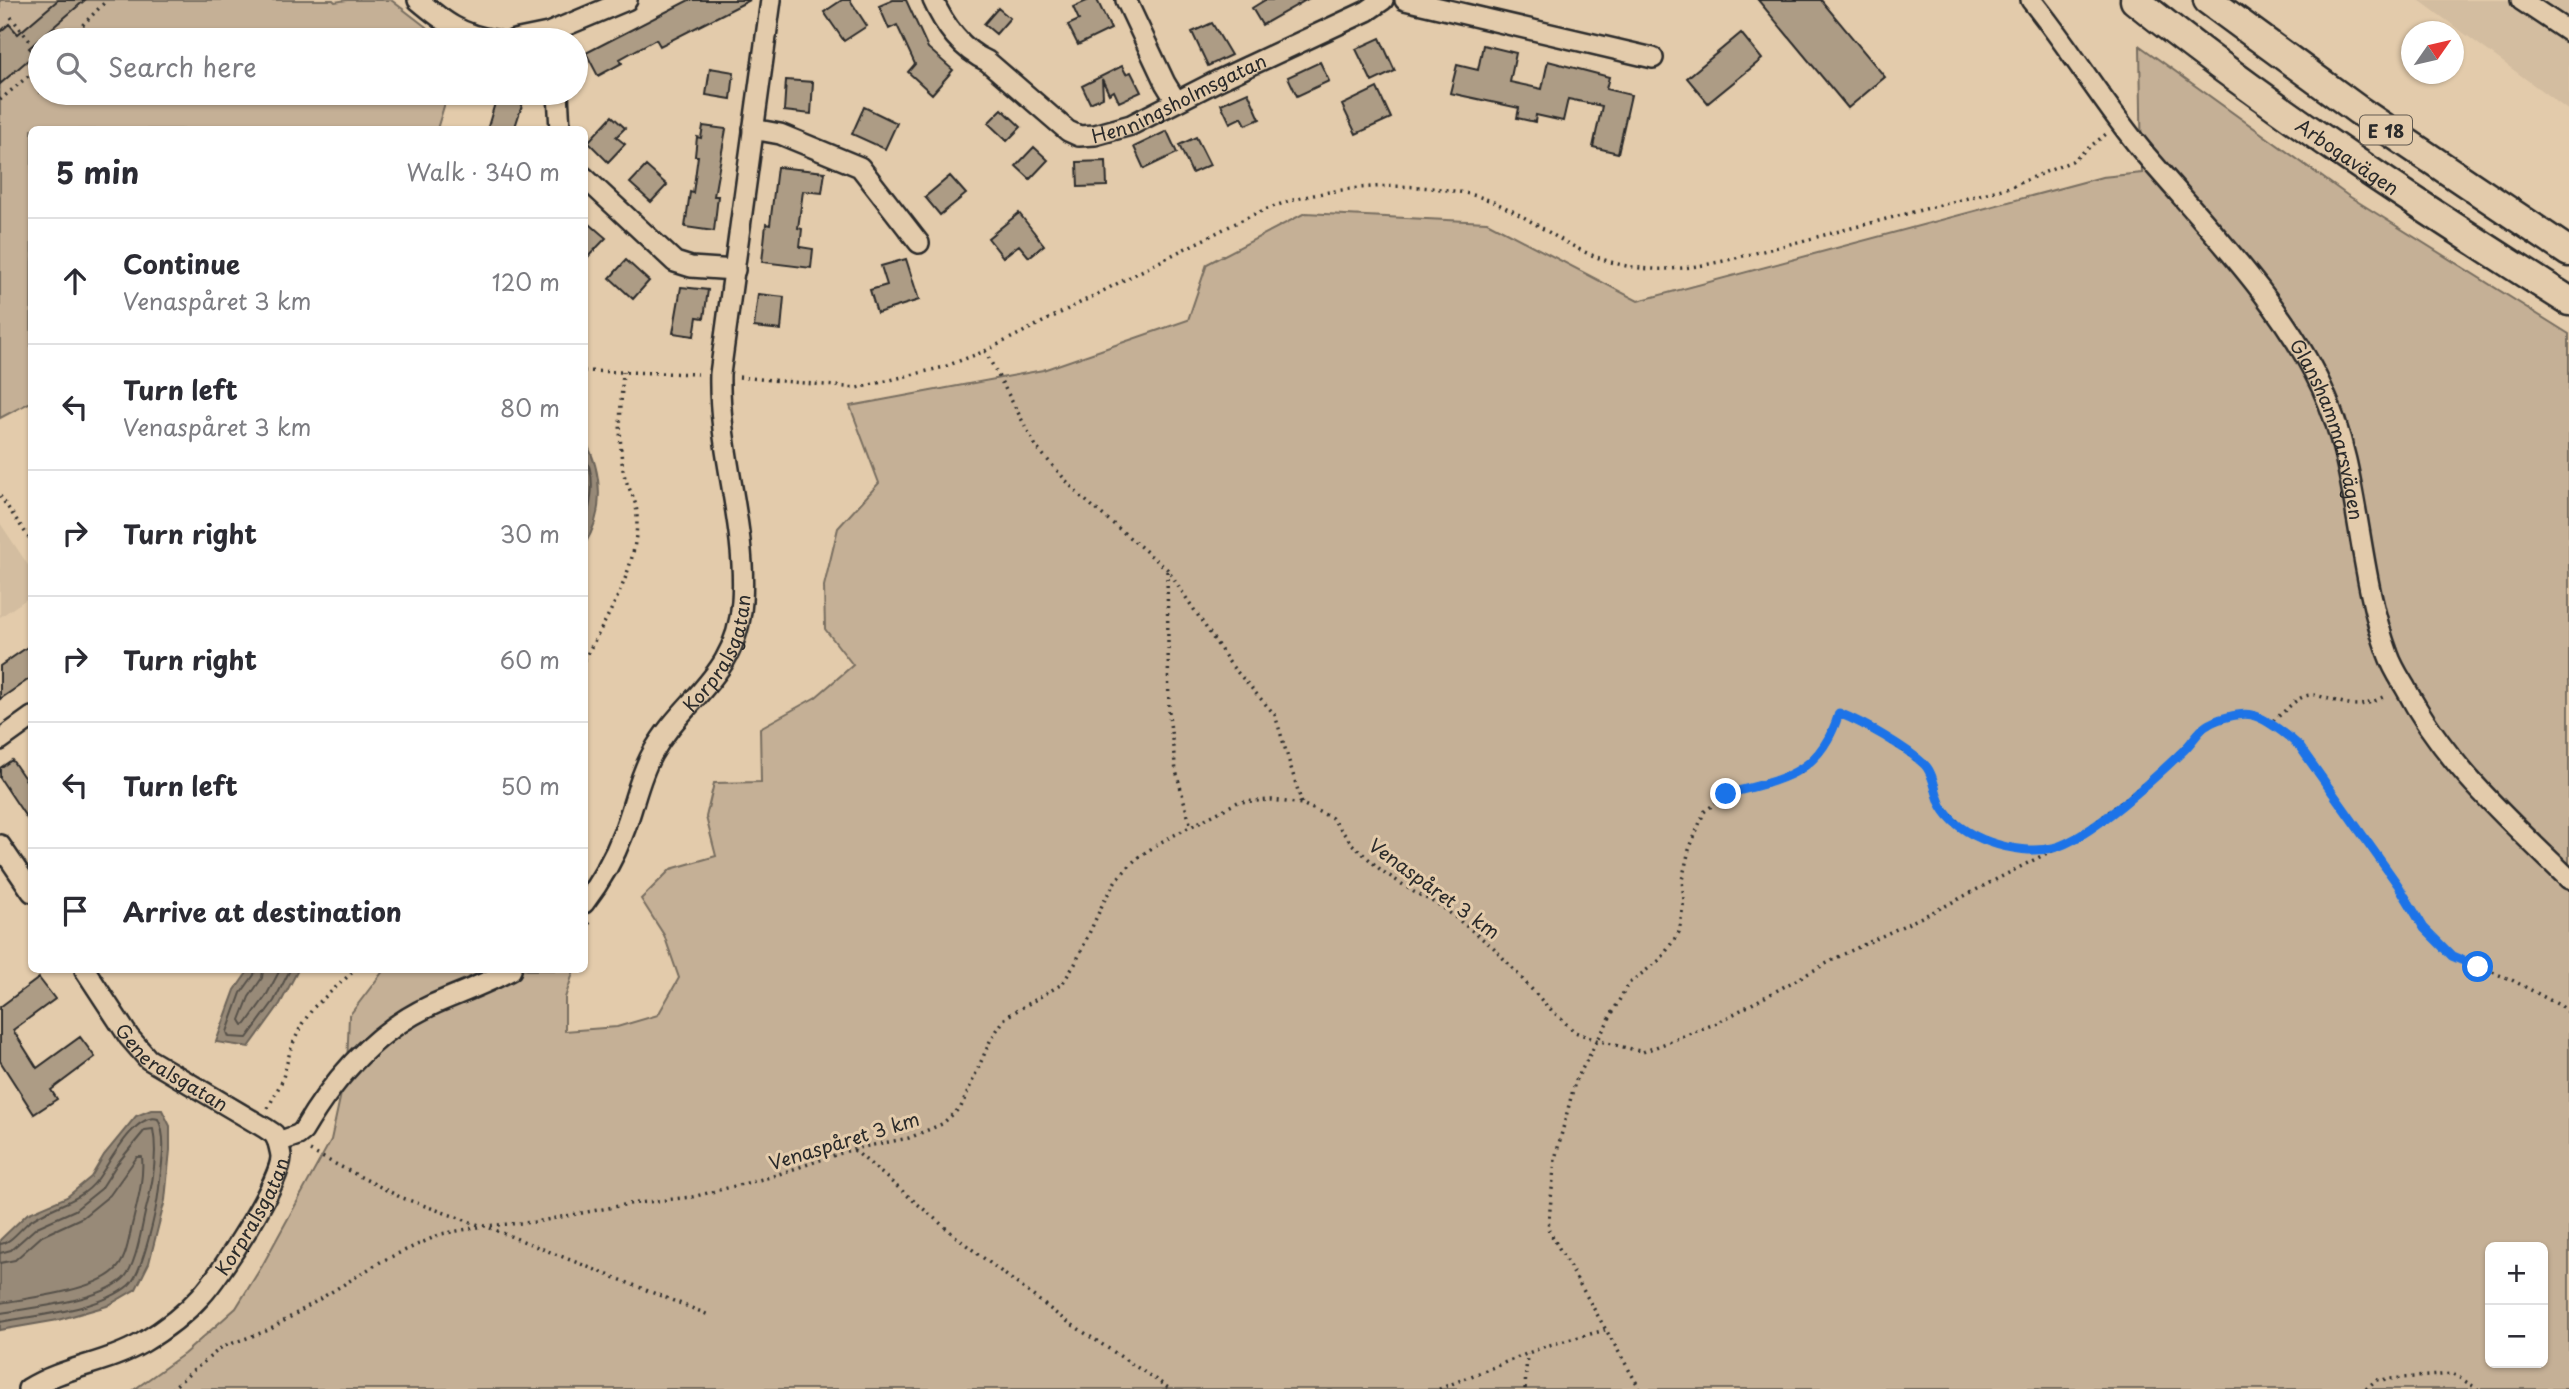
<!DOCTYPE html>
<html lang="en">
<head>
<meta charset="utf-8">
<style>
  :root { --surface:#fff; --page:#f7f7f7; --text:#2b2b33; --muted:#7c7c81; --line:#e1e1e2 }
  body { margin:0; font-family:"Playpen Sans",sans-serif; background:var(--page); color:var(--text) }
  .controls { position:absolute; right:21px; bottom:21px; display:grid; overflow:hidden; border-radius:10px; box-shadow:0 2px 5px #0004 }
  .controls button { width:63px; height:63px; display:grid; place-items:center; padding:0; border:0; border-bottom:2px solid var(--line); background:var(--surface); color:var(--text); font:35px sans-serif }
  .compass { position:absolute; left:2401px; top:21px; width:63px; height:63px; border-radius:50%; background:var(--surface); box-shadow:0 2px 5px #0004; rotate:56deg }
  .stop { position:absolute; width:21px; height:21px; margin:-16px; border:5px solid #1a73e8; border-radius:50%; background:#fff }
  .stop.end { background:#1a73e8; border-color:#fff; box-shadow:0 2px 7px #0008 }
  .list { margin:0; padding:0; list-style:none }
  h2 { display:flex; justify-content:space-between; align-items:center; height:91px; margin:0; padding:0 28px; font-size:30px }
  h2 small { font-size:23px; font-weight:400; color:var(--muted) }
  .list li { display:grid; grid-template-columns:46px 1fr auto; gap:21px; align-items:center; box-sizing:border-box; height:126px; padding:0 28px; border-top:2px solid var(--line) }
  .list b { display:block; font-size:26px; white-space:nowrap }
  .list p { margin:0; font-size:23px; white-space:nowrap; color:var(--muted) }
  .list em { font-size:23px; font-style:normal; color:var(--muted) }
  .icon { flex:none; width:38px; height:38px; fill:none; stroke:currentColor; stroke-width:2; stroke-linecap:round; stroke-linejoin:round }
  .map { position:relative; flex:none; width:2569px; height:1389px; overflow:hidden }
  .search { position:absolute; background:var(--surface); box-shadow:0 2px 5px #0004; left:28px; top:28px; width:560px; height:77px; display:flex; align-items:center; gap:18px; box-sizing:border-box; padding:0 24px; border-radius:38px; color:var(--muted); font-size:26px }
  .panel { position:absolute; background:var(--surface); box-shadow:0 2px 5px #0004; left:28px; top:126px; width:560px; height:847px; border-radius:10px }
  .map>svg:first-child { display:block }
</style>
</head>
<body>
<div class="map">
<svg width="2569" height="1389" viewBox="0 0 2569 1389">
  <rect width="100%" height="100%" fill="#e3cbab"/>
  <filter id="ink" filterUnits="userSpaceOnUse"><feTurbulence type="fractalNoise" baseFrequency=".0143" numOctaves="2"/><feDisplacementMap in="SourceGraphic" scale="14" xChannelSelector="R" yChannelSelector="G"/><feConvolveMatrix kernelMatrix="1 2 1 2 8 2 1 2 1" color-interpolation-filters="sRGB"/></filter>
  <g filter="url(#ink)">
    <!-- built -->
    <path fill="#d3bda0" d="M 2419,0 L 2569,0 L 2569,112 L 2569,111 Z
      M 0,523 L 32,571 L 31,596 L 0,617 Z"/>
    <!-- green -->
    <path fill="#c5b096" stroke="#786e60" stroke-width="2" fill-rule="evenodd" d="M 0,0 L 333,0 L 335,2 L 347,0 L 391,0 L 443,40 L 40,40 L 40,93 L 448,93 L 437,129 L 32,130 L 31,402 L 0,418 Z
      M 2140,46 L 2347,195 L 2569,334 L 2569,1389 L 135,1389 L 184,1354 L 236,1308 L 262,1266 L 331,1140 L 347,1066 L 349,1016 L 384,970 L 574,970 L 565,998 L 565,1031 L 617,1027 L 658,1015 L 679,978 L 664,935 L 641,899 L 671,869 L 716,856 L 706,817 L 714,783 L 761,782 L 760,728 L 816,697 L 853,665 L 825,629 L 824,586 L 838,528 L 879,483 L 850,406 L 1043,370 L 1188,320 L 1207,264 L 1305,213 L 1487,222 L 1638,301 L 2102,177 L 2142,173 ZM 2490,1247 L 2543,1247 L 2543,1363 L 2490,1363 Z"/>
    <!-- water -->
    <path fill="#988a78" stroke="#6c6459" stroke-width="2" d="M 585,441 C 603,472 604,514 585,544 Z
      M 249,970 L 298,970 L 280,1004 L 249,1047 L 216,1042 L 235,990 Z
      M 151,1110 L 162,1110 L 170,1126 L 170,1150 L 165,1200 L 149,1263 L 136,1289 L 107,1306 L 58,1320 L 0,1330 L 0,1240 L 27,1214 L 67,1197 L 91,1177 L 104,1155 L 136,1116 Z"/>
    <g fill="none" stroke-linecap="round" stroke-linejoin="round">
      <!-- shore -->
      <path stroke="#57514a" stroke-width="2" d="M 584,455 C 598,477 590,507 584,531
        M 255,970 L 254,975 L 241,993 L 227,1032 L 229,1037 L 247,1038 L 274,1001 L 290,970
        M 263,970 L 262,978 L 249,997 L 240,1020 L 243,1025 L 246,1024 L 266,996 L 280,970
        M 0,1244 C 11,1243 20,1229 29,1222 C 51,1205 80,1203 97,1180 C 109,1164 135,1112 158,1119 C 168,1139 161,1166 159,1188 C 157,1207 143,1273 129,1285 C 100,1310 37,1315 0,1322
        M 0,1253 L 11,1250 L 37,1227 L 75,1210 L 101,1189 L 117,1164 L 145,1130 L 153,1129 C 158,1155 152,1188 145,1213 C 141,1230 136,1267 123,1279 C 99,1301 32,1308 0,1313
        M 0,1263 L 15,1260 L 42,1236 L 83,1217 L 110,1195 L 137,1157 L 142,1157 C 144,1178 138,1200 133,1221 C 129,1236 127,1261 114,1271 C 92,1291 30,1298 0,1303"/>
    </g>
    <!-- building -->
    <path fill="#ad9c85" stroke="#2b2b2b" stroke-width="2" d="M 58,0 L 85,0 L 29,48 L 35,54 L 0,84 L 0,32 L 9,24 L 18,34 Z
      M 689,0 L 750,0 L 660,46 L 656,39 L 620,59 L 622,63 L 598,76 L 586,53 Z
      M 842,0 L 850,0 L 867,26 L 844,41 L 824,12 Z
      M 893,0 L 906,0 L 928,48 L 953,70 L 932,94 L 908,72 L 915,64 L 897,25 L 889,29 L 879,6 Z
      M 1089,0 L 1097,0 L 1111,29 L 1078,45 L 1068,25 L 1079,20 L 1073,7 Z
      M 1265,0 L 1306,0 L 1262,25 L 1252,8 Z
      M 1758,0 L 1821,0 L 1885,77 L 1848,108 Z
      M 998,8 L 1010,18 L 996,34 L 984,24 Z
      M 1212,23 L 1231,55 L 1208,66 L 1192,32 Z
      M 1741,33 L 1762,59 L 1708,103 L 1687,78 Z
      M 1380,38 L 1395,71 L 1372,82 L 1356,49 Z
      M 1483,45 L 1516,53 L 1510,82 L 1542,89 L 1548,61 L 1609,77 L 1606,89 L 1631,95 L 1618,153 L 1593,147 L 1602,106 L 1568,99 L 1563,121 L 1536,115 L 1535,122 L 1517,118 L 1519,108 L 1450,93 L 1457,65 L 1478,70 Z
      M 1320,62 L 1329,81 L 1297,96 L 1288,77 Z
      M 1122,66 L 1126,74 L 1131,72 L 1141,92 L 1119,102 L 1114,91 L 1109,94 L 1102,79 L 1103,97 L 1090,103 L 1082,86 Z
      M 710,68 L 734,72 L 731,99 L 706,95 Z
      M 786,80 L 813,82 L 811,114 L 784,111 Z
      M 1377,88 L 1391,118 L 1356,134 L 1342,105 Z
      M 1248,92 L 1260,119 L 1246,125 L 1242,117 L 1230,123 L 1221,104 Z
      M 498,93 L 526,93 L 514,130 L 487,130 Z
      M 864,107 L 897,123 L 885,149 L 852,134 Z
      M 1002,109 L 1021,127 L 1007,141 L 988,123 Z
      M 612,116 L 625,128 L 616,137 L 625,144 L 608,162 L 588,142 Z
      M 703,126 L 726,129 L 714,196 L 718,196 L 714,231 L 685,227 L 690,192 L 693,193 L 698,156 L 695,156 L 697,137 L 701,138 Z
      M 1167,131 L 1177,153 L 1144,169 L 1134,147 Z
      M 1196,137 L 1210,165 L 1192,173 L 1179,145 Z
      M 1034,147 L 1048,160 L 1030,179 L 1016,166 Z
      M 1106,161 L 1107,186 L 1078,187 L 1077,162 Z
      M 646,166 L 667,185 L 651,202 L 630,183 Z
      M 777,167 L 825,172 L 822,193 L 803,191 L 798,228 L 802,229 L 800,247 L 813,249 L 811,268 L 762,262 L 766,224 L 770,225 Z
      M 950,176 L 966,194 L 940,215 L 925,197 Z
      M 1019,213 L 1044,245 L 1029,257 L 1019,245 L 1003,257 L 988,238 Z
      M 584,219 L 606,238 L 584,261 Z
      M 906,259 L 919,300 L 877,313 L 870,290 L 887,285 L 881,266 Z
      M 626,260 L 649,281 L 633,299 L 610,278 Z
      M 681,287 L 708,290 L 704,318 L 697,317 L 694,336 L 673,333 Z
      M 758,294 L 784,297 L 781,330 L 754,327 Z
      M 32,644 L 32,677 L 0,699 L 0,666 Z
      M 12,760 L 32,789 L 32,826 L 0,778 L 0,768 Z
      M 39,978 L 55,999 L 13,1030 L 37,1068 L 80,1037 L 95,1057 L 51,1090 L 57,1099 L 34,1114 L 0,1061 L 0,1007 Z"/>
    <g fill="none" stroke-linecap="round" stroke-linejoin="round">
      <defs>
        <g id="minor">
          <path d="M 418,0 C 444,22 461,35 495,40"/>
          <path id="s1" d="M 933,0 C 944,25 962,50 987,61 L 1068,131 L 1079,136 L 1095,135 L 1131,125 L 1219,80 L 1367,11 L 1383,0"/>
          <path d="M 1126,0 L 1165,83 L 1176,101"/>
          <path d="M 1405,0 L 1653,58"/>
          <path id="s2" d="M 2031,0 C 2071,49 2103,104 2144,153 C 2206,226 2281,301 2322,388 C 2361,472 2356,569 2388,654 C 2392,666 2399,677 2405,687 C 2445,764 2508,819 2569,879"/>
          <path d="M 2521,0 L 2569,32"/>
          <path d="M 514,40 L 548,33 L 627,0"/>
          <path d="M 558,93 L 560,130"/>
          <path d="M 753,129 L 780,134 L 860,167 L 919,243"/>
          <path d="M 584,177 L 675,262 L 691,267 L 735,270"/>
          <path d="M 0,740 L 32,717"/>
          <path d="M 0,845 L 32,892"/>
          <path id="s3" d="M 584,903 C 600,882 614,858 623,834 C 634,807 638,779 652,754 C 684,696 737,678 742,601 C 747,525 718,451 720,374 L 771,0"/>
          <path id="s4" d="M 85,970 L 129,1037 L 148,1059 L 265,1128 L 274,1134 L 278,1142"/>
          <path id="s5" d="M 28,1389 C 63,1367 106,1364 142,1343 C 164,1330 184,1315 201,1296 C 220,1276 280,1183 281,1157 C 281,1153 279,1147 278,1142 L 298,1135 L 303,1131 C 334,1078 377,1030 432,1005 C 459,993 486,984 511,970"/>
        </g>
        <g id="highway">
          <path id="s6" d="M 2135,0 C 2272,110 2421,207 2569,301"/>
          <path d="M 2208,0 L 2358,110 L 2569,252"/>
        </g>
      </defs>
      <!-- minor casing -->
      <use href="#minor" stroke="#2b2b2b" stroke-width="24"/>
      <!-- highway casing -->
      <use href="#highway" stroke="#2b2b2b" stroke-width="33"/>
      <!-- path -->
      <path stroke="#2b2b2b" stroke-width="3.5" stroke-dasharray="2 5" stroke-linecap="butt" d="M 11,17 L 40,54
        M 68,40 L 107,0
        M 0,100 L 40,66
        M 985,351 L 1037,448 L 1079,495 L 1167,569 L 1231,665 L 1275,715 L 1302,804
        M 584,371 L 700,374
        M 739,377 L 857,388 L 944,367 L 985,351 C 1052,318 1118,283 1184,249 C 1214,235 1244,217 1275,206 C 1330,186 1403,181 1459,192 C 1497,198 1528,220 1560,239 C 1620,274 1662,275 1728,260 L 2010,187 L 2072,161 L 2106,134
        M 0,496 L 32,542
        M 1167,571 L 1169,715 L 1176,771 L 1191,827
        M 584,660 C 609,613 638,570 637,515 C 637,498 625,485 623,469 C 618,437 621,403 623,372
        M 2267,724 C 2283,717 2295,694 2313,695 C 2318,695 2325,698 2329,699 C 2357,707 2361,708 2387,695
        M 584,929 L 592,920
        M 268,1108 L 282,1081 L 291,1048 L 302,1024 L 314,1007 L 355,970
        M 854,1150 L 960,1240 L 1062,1318 L 1170,1389
        M 310,1151 L 400,1197 L 482,1226
        M 490,1228 L 709,1315
        M 171,1389 L 222,1347 L 269,1330 L 382,1261 L 441,1234 L 484,1226 L 535,1222 L 629,1204 L 692,1197 L 770,1177 L 853,1149 L 909,1138 L 942,1124 L 961,1107 L 991,1039 L 1006,1017 L 1062,984 L 1075,964 L 1104,901 L 1116,880 L 1137,858 L 1161,842 L 1238,802 L 1272,800 L 1302,804 L 1332,818 L 1352,844 L 1382,871 L 1414,892 L 1441,906 L 1494,948 L 1546,1005 L 1575,1032 L 1596,1040 L 1643,1052 L 1717,1023 L 1842,955 L 1945,906 L 2078,837 L 2162,770 L 2206,726 L 2230,717 L 2252,715 L 2285,732 L 2300,747 L 2397,885 L 2424,928 L 2452,956 L 2512,980 L 2561,1006 L 2569,1013
        M 1439,1389 L 1546,1346 L 1605,1330
        M 1525,1389 L 1527,1354
        M 1640,1389 L 1548,1229 L 1555,1159 L 1575,1082 L 1628,984 L 1661,959 L 1679,932 L 1684,900 L 1682,880 L 1689,850 L 1704,812 L 1726,795 L 1767,784 L 1802,771 L 1821,752 L 1834,731 L 1839,713 L 1862,722 L 1927,767 L 1942,806 L 1967,832 L 2014,850 L 2050,848
        M 2366,1389 L 2376,1380 L 2453,1374 L 2478,1389"/>
      <!-- minor -->
      <use href="#minor" stroke="#e3cbab" stroke-width="19"/>
      <!-- highway -->
      <use href="#highway" stroke="#e3cbab" stroke-width="28"/>
    </g>
  </g>
  <g fill="none" stroke-linecap="round" stroke-linejoin="round" filter="url(#ink)">
    <!-- route -->
    <path stroke="#1a73e8" stroke-width="9" d="M 1726,794 C 1783,779 1820,775 1839,713 C 1864,723 1906,747 1925,765 C 1934,774 1935,793 1941,805 C 1959,839 2017,856 2053,848 C 2088,840 2157,776 2184,750 C 2192,743 2198,731 2206,726 C 2216,719 2240,712 2252,715 C 2266,718 2290,737 2300,747 L 2398,885 L 2424,928 L 2452,956 L 2478,967"/>
  </g>
  <g text-anchor="middle" dominant-baseline="central" stroke-width="6" stroke-linejoin="round" paint-order="stroke">
    <!-- shield labels -->
    <rect fill="#e3cbab" stroke="#625b51" stroke-width="2" x="2360" y="115.5" width="52" height="29" rx="5"/>
    <g font-size="18" font-weight="bold" fill="#2b2b2b">
      <text x="2386" y="130">E 18</text>
    </g>
    <!-- street labels -->
    <g font-size="19" fill="#2b2b2b" stroke="#e3cbab">
      <text stroke="none"><textPath href="#s1" startOffset="310">Henningsholmsgatan</textPath></text>
      <text stroke="none"><textPath href="#s6" startOffset="264">Arbogavägen</textPath></text>
      <text stroke="none"><textPath href="#s2" startOffset="527">Glanshammarsvägen</textPath></text>
      <text stroke="none"><textPath href="#s3" startOffset="287">Korpralsgatan</textPath></text>
      <text transform="translate(1435 888) rotate(36)">Venaspåret 3 km</text>
      <text stroke="none"><textPath href="#s4" startOffset="133">Generalsgatan</textPath></text>
      <text transform="translate(844 1140) rotate(-17)">Venaspåret 3 km</text>
      <text stroke="none"><textPath href="#s5" startOffset="294">Korpralsgatan</textPath></text>
    </g>
  </g>
</svg>
<div class="controls">
<button>+</button>
<button>−</button>
</div>
<svg class="compass" viewBox="-18 -18 36 36"><path d="M0-13l5 13h-10z" fill="#e53935"/><path d="M0 13l5-13h-10z" fill="#7c7c81"/></svg>
<div class="stop" style="left:2478px;top:967px"></div>
<div class="stop end" style="left:1726px;top:794px"></div>
<div class="search"><svg class="icon" aria-label="search" viewBox="0 0 24 24"><circle cx="10" cy="10" r="6"/><path d="M15 15l6 6"/></svg>Search here</div>
<section class="panel">
<h2>5 min<small>Walk · 340 m</small></h2>
<ul class="list">
<li><svg class="icon" aria-label="ahead" viewBox="0 0 24 24"><path d="M12 20V5M6 11l6-6 6 6"/></svg><div><b>Continue</b><p>Venaspåret 3 km</p></div><em>120 m</em></li>
<li><svg class="icon" aria-label="left" viewBox="0 0 24 24"><path d="M17 20v-9H6M10 6l-5 5 5 5"/></svg><div><b>Turn left</b><p>Venaspåret 3 km</p></div><em>80 m</em></li>
<li><svg class="icon" aria-label="right" viewBox="0 0 24 24"><path d="M7 20v-9h11M14 6l5 5-5 5"/></svg><div><b>Turn right</b></div><em>30 m</em></li>
<li><svg class="icon" aria-label="right" viewBox="0 0 24 24"><path d="M7 20v-9h11M14 6l5 5-5 5"/></svg><div><b>Turn right</b></div><em>60 m</em></li>
<li><svg class="icon" aria-label="left" viewBox="0 0 24 24"><path d="M17 20v-9H6M10 6l-5 5 5 5"/></svg><div><b>Turn left</b></div><em>50 m</em></li>
<li><svg class="icon" aria-label="arrive" viewBox="0 0 24 24"><path d="M6 21V4h12l-3 4 3 4H6"/></svg><div><b>Arrive at destination</b></div></li>
</ul>
</section>
</div>
</body>
</html>
